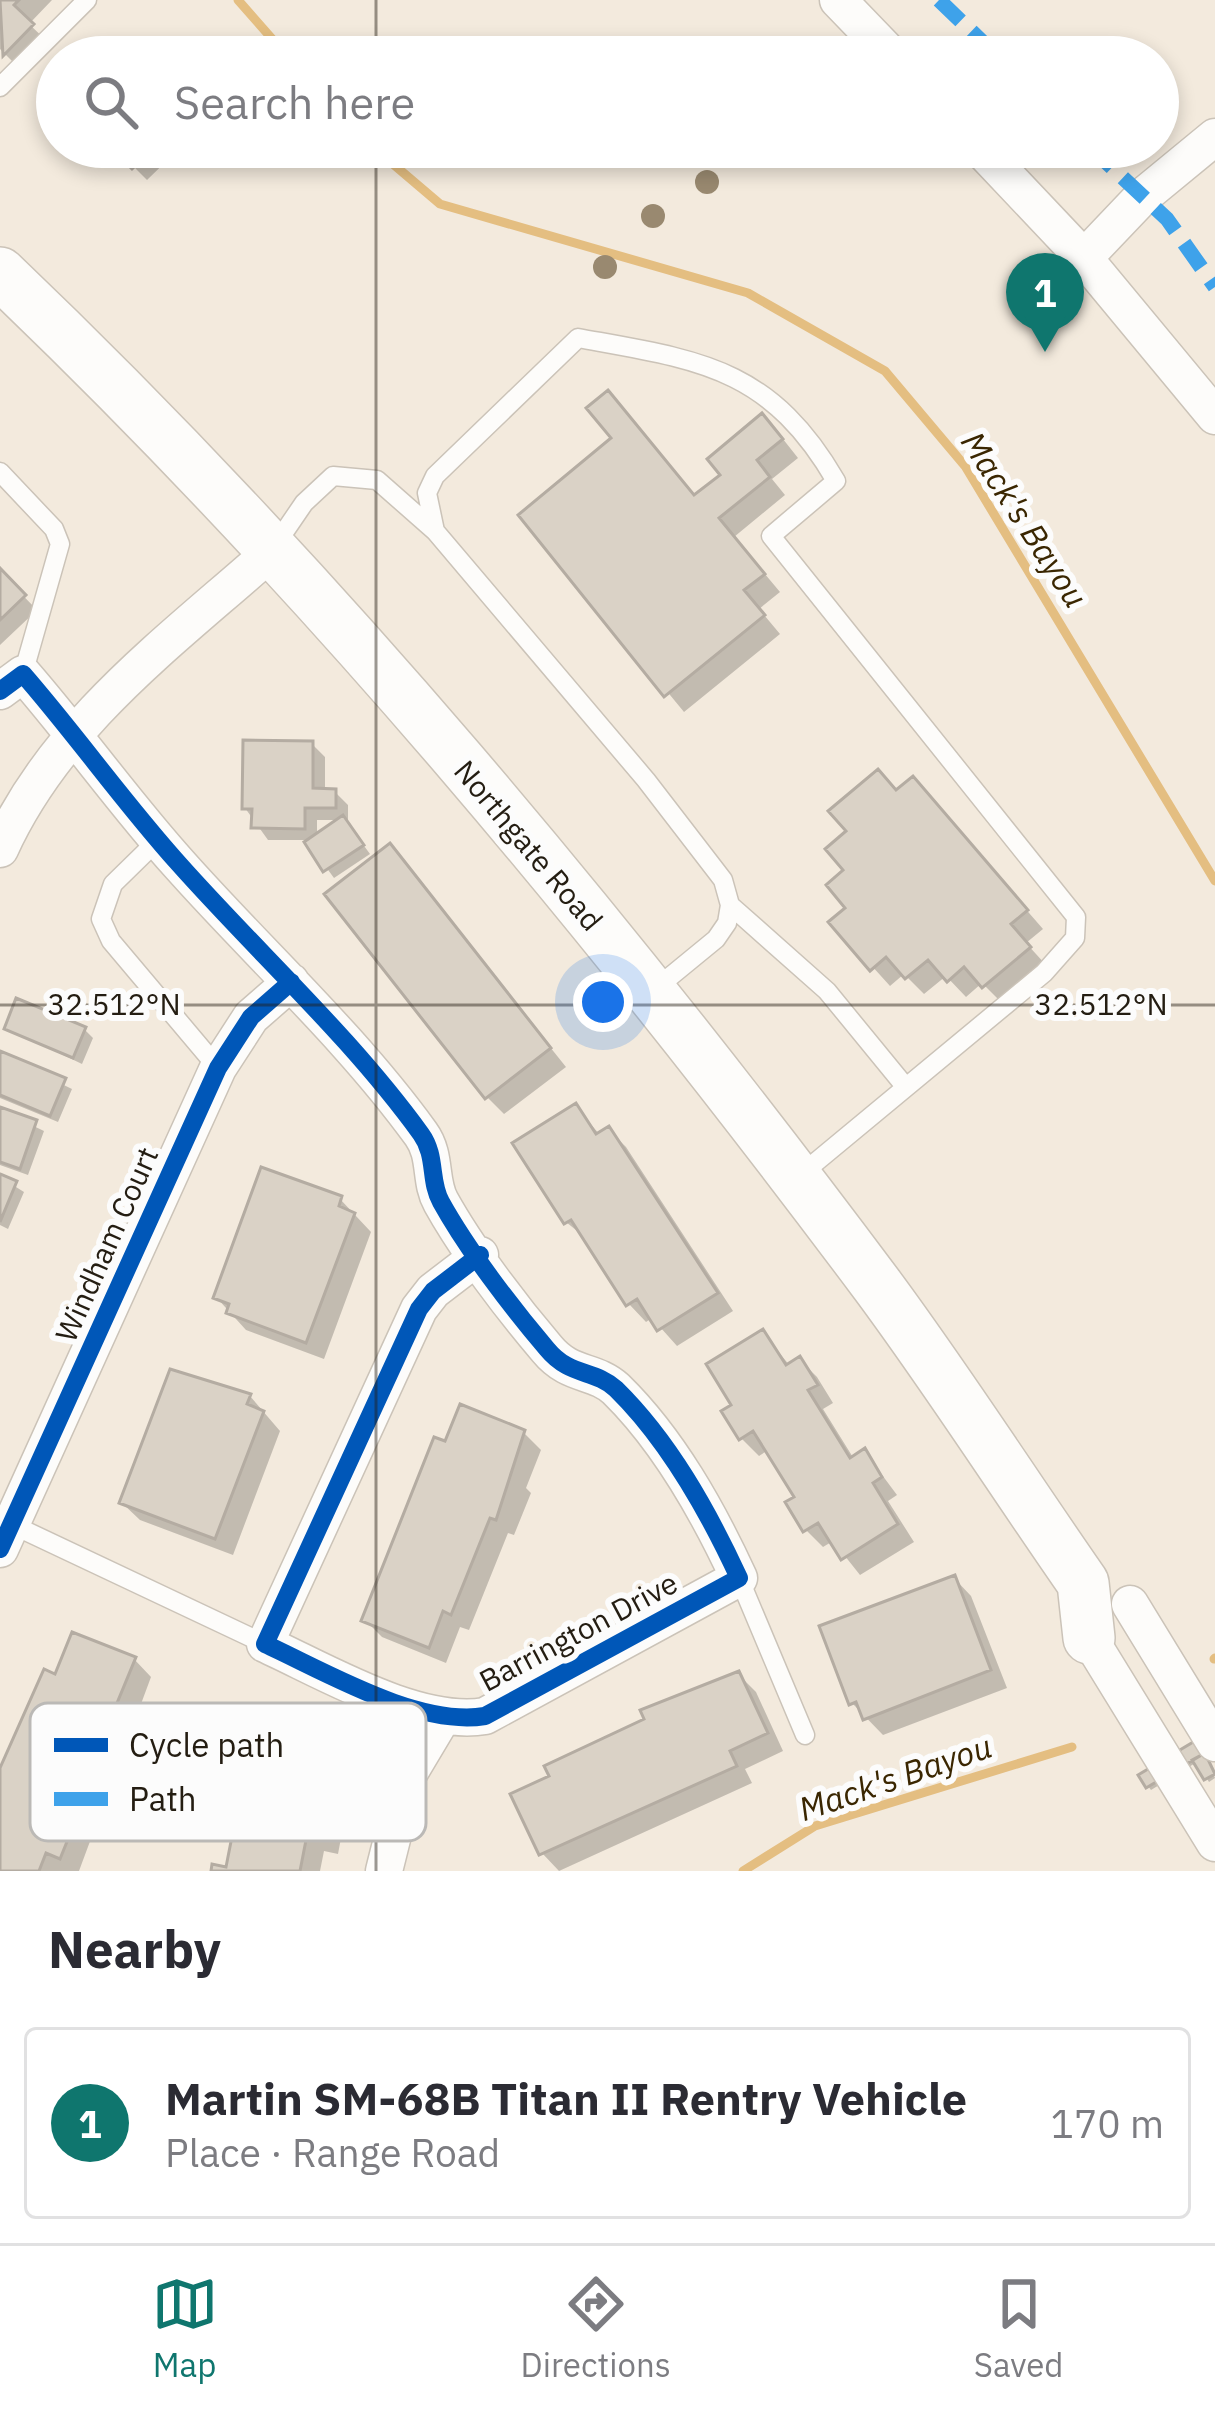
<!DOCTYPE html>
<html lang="en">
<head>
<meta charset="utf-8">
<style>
  :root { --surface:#fff; --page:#f7f7f7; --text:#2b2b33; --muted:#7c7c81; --line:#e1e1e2; --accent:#0f766e }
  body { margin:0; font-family:"IBM Plex Sans",sans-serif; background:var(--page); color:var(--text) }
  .you { position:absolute; left:603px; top:1002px; width:42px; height:42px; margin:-30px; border:9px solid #fff; border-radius:50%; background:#1a73e8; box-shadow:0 0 0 18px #1a73e833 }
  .badge { display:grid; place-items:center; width:78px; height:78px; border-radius:50%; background:var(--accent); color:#fff; font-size:39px; font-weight:700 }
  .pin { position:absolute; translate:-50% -99px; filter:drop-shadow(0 3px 6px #0008) }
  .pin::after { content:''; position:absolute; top:63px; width:42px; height:36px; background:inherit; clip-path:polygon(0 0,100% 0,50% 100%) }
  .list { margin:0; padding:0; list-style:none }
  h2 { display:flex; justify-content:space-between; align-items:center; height:156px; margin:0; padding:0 48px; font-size:51px }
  h2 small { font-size:39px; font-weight:400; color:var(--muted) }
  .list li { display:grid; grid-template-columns:78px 1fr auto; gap:36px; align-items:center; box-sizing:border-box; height:192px; margin:0 24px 24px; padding:0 24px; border:3px solid var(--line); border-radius:12px }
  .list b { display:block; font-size:45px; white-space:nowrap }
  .list p { margin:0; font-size:39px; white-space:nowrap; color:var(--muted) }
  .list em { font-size:39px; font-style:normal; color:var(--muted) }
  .icon { flex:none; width:66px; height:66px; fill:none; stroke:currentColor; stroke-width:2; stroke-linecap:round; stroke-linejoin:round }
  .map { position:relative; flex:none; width:1215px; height:1871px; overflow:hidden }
  .search { position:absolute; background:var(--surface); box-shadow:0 6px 18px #0003; left:36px; right:36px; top:36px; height:132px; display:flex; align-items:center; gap:30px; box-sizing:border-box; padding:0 42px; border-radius:66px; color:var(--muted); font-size:45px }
  .sheet { height:372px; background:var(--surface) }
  nav { display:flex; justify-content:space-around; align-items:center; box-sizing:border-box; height:168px; border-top:3px solid var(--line); background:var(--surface); font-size:33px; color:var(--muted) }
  nav a { display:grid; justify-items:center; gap:6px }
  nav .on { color:var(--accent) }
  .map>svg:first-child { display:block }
</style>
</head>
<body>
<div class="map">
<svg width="1215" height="1871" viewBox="0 0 1215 1871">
  <rect width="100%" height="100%" fill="#f3eadd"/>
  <!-- shadow -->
  <path fill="#0003" fill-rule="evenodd" d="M 0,0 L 52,0 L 29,24 L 49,43 L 22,71 L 0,49 Z
    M 114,147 L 181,147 L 147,180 Z
    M 779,434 L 798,458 L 772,479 L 785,495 L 734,537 L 780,592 L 759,609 L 780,634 L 684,712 L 522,515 L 696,497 Z
    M 0,572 L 37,610 L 0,645 Z
    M 312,744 L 325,757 L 325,792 L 335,792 L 348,805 L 348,824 L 370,854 L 334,878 L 306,840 L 268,840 L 245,808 ZM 317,820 L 341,820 L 317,836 Z
    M 898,793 L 929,798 L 1043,929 L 1026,943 L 1046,965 L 1002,1003 L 982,983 L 966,997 L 946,976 L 924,994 L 904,974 L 890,986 L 833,923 L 849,908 L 847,870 Z
    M 390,847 L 566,1067 L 504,1114 L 487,1097 Z
    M 7,1028 L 84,1029 L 93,1038 L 82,1064 Z
    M 0,1054 L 72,1089 L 58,1122 L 0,1098 Z
    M 576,1107 L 600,1135 L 609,1130 L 626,1147 L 733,1311 L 677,1346 L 652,1318 L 646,1322 L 629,1304 L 586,1238 L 566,1222 Z
    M 0,1110 L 44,1131 L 28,1175 L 0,1165 Z
    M 0,1177 L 24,1192 L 8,1229 L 0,1225 Z
    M 340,1199 L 371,1232 L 324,1359 L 246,1330 L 216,1297 Z
    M 763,1333 L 790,1366 L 800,1360 L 817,1377 L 833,1403 L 823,1409 L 854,1459 L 865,1452 L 897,1495 L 888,1501 L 914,1542 L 860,1575 L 833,1541 L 823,1547 L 806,1530 L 798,1498 L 768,1450 L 759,1456 L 741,1438 L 735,1406 Z
    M 200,1378 L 250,1396 L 280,1431 L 233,1555 L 140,1520 L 122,1503 Z
    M 524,1433 L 541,1450 L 526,1488 L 531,1493 L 514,1535 L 508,1533 L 469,1630 L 460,1627 L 446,1663 L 382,1637 L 365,1620 Z
    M 954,1578 L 971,1596 L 1007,1688 L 883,1735 L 852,1703 Z
    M 134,1659 L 151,1677 L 79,1871 L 0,1871 L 0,1772 L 57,1677 Z
    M 738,1674 L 756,1692 L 783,1751 L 745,1769 L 752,1783 L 559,1871 L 542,1853 L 553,1777 Z
    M 1215,1732 L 1206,1757 L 1215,1778 L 1209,1782 L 1197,1762 L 1151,1790 L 1148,1786 Z
    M 328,1744 L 345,1761 L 338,1797 L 347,1806 L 338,1854 L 324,1851 L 320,1871 L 214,1871 L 228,1871 L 238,1822 L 230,1814 L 252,1770 Z"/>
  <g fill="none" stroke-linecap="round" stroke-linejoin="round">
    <!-- stream -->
    <path stroke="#e4be81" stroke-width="9" d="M 238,0 L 288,57
      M 373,147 L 440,204 L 748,293 L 885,371 L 965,466 L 1215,881
      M 1214,1659 L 1215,1658
      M 743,1871 L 815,1826 L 1072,1747"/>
  </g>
  <!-- building -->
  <path fill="#dad2c6" stroke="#b4aca2" stroke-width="3" d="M 0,0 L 19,0 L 14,5 L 34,24 L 3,56 Z
    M 110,147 L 155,147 L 132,169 Z
    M 608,390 L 694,495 L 720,475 L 707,459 L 762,413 L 783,439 L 757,460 L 770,477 L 719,518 L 765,574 L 744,590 L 765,615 L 664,697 L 518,515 L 611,438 L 586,408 Z
    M 0,568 L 26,595 L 0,620 Z
    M 243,740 L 313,741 L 313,788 L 336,789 L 336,808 L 305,808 L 305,829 L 251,828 L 252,809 L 242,809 Z
    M 878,769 L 896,790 L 913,776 L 1028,910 L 1011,924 L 1031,947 L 982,988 L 964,967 L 947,982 L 928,960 L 905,979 L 886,957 L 870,971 L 828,922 L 845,908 L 826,885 L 843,870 L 825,849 L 846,831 L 828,811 Z
    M 343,815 L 364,845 L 323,872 L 304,842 Z
    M 390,843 L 551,1048 L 485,1099 L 324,894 Z
    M 16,998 L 86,1027 L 73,1058 L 4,1029 Z
    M 0,1051 L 66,1078 L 50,1116 L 0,1095 Z
    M 576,1103 L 596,1134 L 609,1126 L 718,1293 L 657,1331 L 637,1299 L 626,1306 L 571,1220 L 564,1224 L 512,1143 Z
    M 0,1107 L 37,1120 L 20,1169 L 0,1162 Z
    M 261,1167 L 342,1196 L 339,1206 L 355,1213 L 306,1343 L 226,1313 L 229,1304 L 213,1298 Z
    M 0,1174 L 17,1181 L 0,1222 Z
    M 763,1329 L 786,1365 L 800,1356 L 818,1385 L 808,1390 L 850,1458 L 865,1448 L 882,1477 L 873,1483 L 898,1524 L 841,1560 L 818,1523 L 803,1532 L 785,1502 L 794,1497 L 753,1431 L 739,1440 L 721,1411 L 731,1405 L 706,1364 Z
    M 170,1369 L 251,1394 L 247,1404 L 264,1411 L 215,1539 L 119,1503 Z
    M 460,1404 L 525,1430 L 496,1520 L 490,1518 L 451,1615 L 443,1611 L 429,1648 L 361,1621 L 434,1437 L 445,1441 Z
    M 955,1575 L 991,1670 L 863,1720 L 856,1702 L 849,1705 L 819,1626 Z
    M 72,1632 L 136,1657 L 115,1708 L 120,1710 L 60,1859 L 46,1853 L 39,1871 L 0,1871 L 0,1768 L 44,1669 L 55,1674 Z
    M 739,1671 L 768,1733 L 730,1751 L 737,1766 L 539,1855 L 510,1794 L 549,1776 L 544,1766 L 644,1719 L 640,1710 Z
    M 258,1727 L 329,1741 L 321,1784 L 331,1786 L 321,1838 L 307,1835 L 300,1871 L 211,1871 L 212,1864 L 226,1867 L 236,1816 L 226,1815 L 237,1764 L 250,1767 Z
    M 1215,1729 L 1205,1753 L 1146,1788 L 1138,1775 Z
    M 1205,1753 L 1215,1774 L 1204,1780 L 1192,1760 Z"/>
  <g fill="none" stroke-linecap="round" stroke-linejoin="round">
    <defs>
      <path id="service" d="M 0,87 L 87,0
        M 0,472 L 54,529 L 60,544 L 23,674
        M 435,531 L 646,780 L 723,880 L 730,905 L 727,923 L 716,939 L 655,989
        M 276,544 L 304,503 L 333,476 L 377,480 L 435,531 L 427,493 L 435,476 L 578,338 C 698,360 769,366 836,481 L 771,536 L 1076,917 L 1075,938 L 1044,973 L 799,1176
        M 158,840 L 113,884 L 101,919 L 111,941 L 218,1068
        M 730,905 L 827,991 L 904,1085
        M 11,1524 L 265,1644
        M 739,1578 L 805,1735"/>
      <path id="minor" d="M 838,0 L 893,57
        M 979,147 L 1084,258 L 1215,416
        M 1084,258 L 1142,197 L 1215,137
        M 0,691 L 23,674 C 77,736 124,803 179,864 C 259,954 350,1036 421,1134 C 437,1156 429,1181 441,1202 C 467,1249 512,1308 547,1349 C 570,1377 594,1369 616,1389 C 669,1441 708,1511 739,1578 L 485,1716 C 418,1727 326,1672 265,1644 L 419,1309 L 433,1291 L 480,1255
        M 0,849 C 57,723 171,641 272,551
        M 0,1549 L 218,1068 L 251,1017 L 291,982
        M 1130,1604 L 1215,1743
        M 1089,1638 L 1215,1843
        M 384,1871 L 408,1775 L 442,1718"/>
      <path id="secondary" d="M 0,273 C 323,581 610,928 877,1285 C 949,1382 1014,1484 1083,1583 L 1089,1638"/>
    </defs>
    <!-- service casing -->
    <use href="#service" stroke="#cbc3b8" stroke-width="21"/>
    <!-- minor casing -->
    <use href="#minor" stroke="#cbc3b8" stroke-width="39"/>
    <!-- secondary casing -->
    <use href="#secondary" stroke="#cbc3b8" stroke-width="54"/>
    <!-- service -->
    <use href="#service" stroke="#fdfcfa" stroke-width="18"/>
    <!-- minor -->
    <use href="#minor" stroke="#fdfcfa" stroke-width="36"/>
    <!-- secondary -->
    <use href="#secondary" stroke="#fdfcfa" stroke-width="51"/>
    <!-- quiet -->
    <path stroke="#3ea2ea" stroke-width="15" stroke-dasharray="30 15" stroke-linecap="butt" d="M 939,0 L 998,57
      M 1090,147 L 1167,219 L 1215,287"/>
    <defs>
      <path id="cycleway" d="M 0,691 L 23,674 C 77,736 124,803 179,864 C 259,954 350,1036 421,1134 C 437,1156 429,1181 441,1202 C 467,1249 512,1308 547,1349 C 570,1377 594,1369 616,1389 C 669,1441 708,1511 739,1578 L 485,1716 C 418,1727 326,1672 265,1644 L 419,1309 L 433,1291 L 480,1255
        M 0,1549 L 218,1068 L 251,1017 L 291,982"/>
    </defs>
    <!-- cycleway casing -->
    <use href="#cycleway" stroke="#fcfcfc" stroke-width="26"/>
    <!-- cycleway -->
    <use href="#cycleway" stroke="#0057b8" stroke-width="18"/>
  </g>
  <!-- trees -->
  <g fill="#998970">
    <circle cx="707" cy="182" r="12"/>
    <circle cx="653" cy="216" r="12"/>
    <circle cx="605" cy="267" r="12"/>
  </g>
  <!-- ticks -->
  <path fill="none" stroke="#241d12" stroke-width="3" stroke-opacity="0.45" d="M 376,0 L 376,57M 376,147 L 376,1871M 0,1005 L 1215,1005"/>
  <g text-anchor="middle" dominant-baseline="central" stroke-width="12" stroke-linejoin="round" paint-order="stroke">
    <!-- street labels -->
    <g font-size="30" fill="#241d12" stroke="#fcfcfc">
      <text transform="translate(529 845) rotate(50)">Northgate Road</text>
      <text transform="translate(106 1244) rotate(-66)">Windham Court</text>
      <text transform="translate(578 1631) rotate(-28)">Barrington Drive</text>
    </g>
    <!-- water labels -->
    <g font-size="33" font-style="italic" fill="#3a2601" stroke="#fcfcfc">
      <text transform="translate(1025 519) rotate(57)">Mack's Bayou</text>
      <text transform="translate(895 1777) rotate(-19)">Mack's Bayou</text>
    </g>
  </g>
  <!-- legend -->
  <rect x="30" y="1703" width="396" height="138" rx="18" fill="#fcfcfc" stroke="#bbb9b6" stroke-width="3"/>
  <rect x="54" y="1738" width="54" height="14" fill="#0057b8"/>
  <rect x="54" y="1792" width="54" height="14" fill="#3ea2ea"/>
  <g font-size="33" fill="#241d12">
    <text x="129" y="1757">Cycle path</text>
    <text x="129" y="1811">Path</text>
  </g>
  <g font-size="30" text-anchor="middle" fill="#241d12" stroke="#fcfcfc" stroke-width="12" stroke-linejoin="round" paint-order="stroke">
    <text x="114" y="1015">32.512°N</text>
    <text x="1101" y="1015">32.512°N</text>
  </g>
</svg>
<div class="you"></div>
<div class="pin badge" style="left:1045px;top:352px">1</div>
<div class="search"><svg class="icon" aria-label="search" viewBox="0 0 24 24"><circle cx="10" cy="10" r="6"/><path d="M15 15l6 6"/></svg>Search here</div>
</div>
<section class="sheet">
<h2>Nearby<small></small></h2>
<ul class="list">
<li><span class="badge">1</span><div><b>Martin SM-68B Titan II Rentry Vehicle</b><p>Place · Range Road</p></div><em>170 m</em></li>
</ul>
</section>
<nav>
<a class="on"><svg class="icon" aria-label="map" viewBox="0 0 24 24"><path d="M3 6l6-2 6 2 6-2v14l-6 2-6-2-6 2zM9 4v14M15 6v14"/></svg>Map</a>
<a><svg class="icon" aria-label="directions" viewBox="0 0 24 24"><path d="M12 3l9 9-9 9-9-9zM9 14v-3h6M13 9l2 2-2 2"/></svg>Directions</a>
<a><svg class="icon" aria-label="saved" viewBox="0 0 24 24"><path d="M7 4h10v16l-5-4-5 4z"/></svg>Saved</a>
</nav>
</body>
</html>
